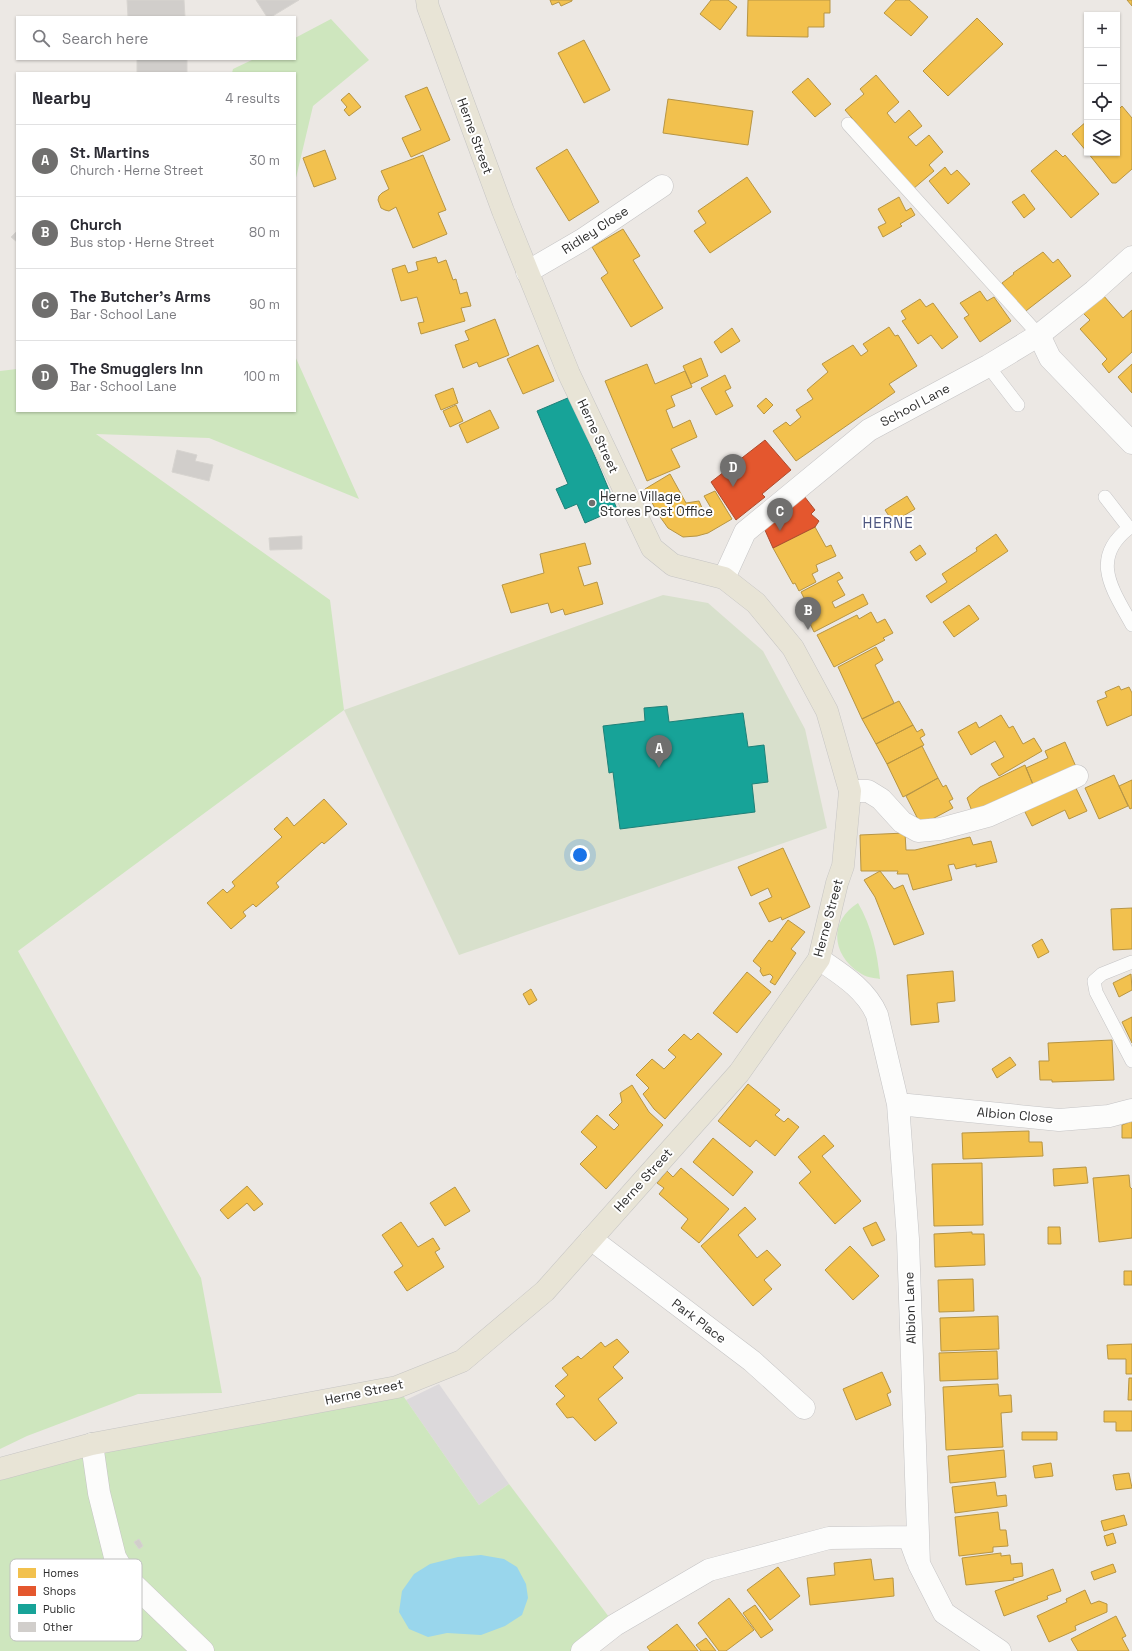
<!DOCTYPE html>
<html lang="en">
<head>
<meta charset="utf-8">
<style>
  :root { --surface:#fff; --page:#f7f7f7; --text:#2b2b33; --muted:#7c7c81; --line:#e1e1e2; --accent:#706f6e }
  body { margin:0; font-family:"Space Grotesk",sans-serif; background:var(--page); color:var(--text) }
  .controls { position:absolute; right:12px; top:12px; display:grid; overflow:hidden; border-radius:0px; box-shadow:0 1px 3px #0004 }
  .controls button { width:36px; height:36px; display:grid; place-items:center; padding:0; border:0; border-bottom:1px solid var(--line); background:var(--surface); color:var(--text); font:20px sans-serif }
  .you { position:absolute; left:580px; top:855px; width:14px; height:14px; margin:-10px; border:3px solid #fff; border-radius:50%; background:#1a73e8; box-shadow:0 0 0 6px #1a73e833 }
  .badge { display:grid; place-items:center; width:26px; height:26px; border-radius:50%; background:var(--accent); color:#fff; font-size:13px; font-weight:700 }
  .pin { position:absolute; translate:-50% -33px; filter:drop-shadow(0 1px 2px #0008) }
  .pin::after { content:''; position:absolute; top:21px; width:14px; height:12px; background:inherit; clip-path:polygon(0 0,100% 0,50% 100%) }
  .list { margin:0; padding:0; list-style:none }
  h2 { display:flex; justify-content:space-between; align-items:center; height:52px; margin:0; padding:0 16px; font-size:17px }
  h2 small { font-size:13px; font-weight:400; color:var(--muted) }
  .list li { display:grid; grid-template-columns:26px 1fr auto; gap:12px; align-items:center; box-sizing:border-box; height:72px; padding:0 16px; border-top:1px solid var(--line) }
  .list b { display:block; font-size:15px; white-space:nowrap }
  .list p { margin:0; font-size:13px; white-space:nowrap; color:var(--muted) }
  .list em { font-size:13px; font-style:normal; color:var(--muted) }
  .icon { flex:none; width:22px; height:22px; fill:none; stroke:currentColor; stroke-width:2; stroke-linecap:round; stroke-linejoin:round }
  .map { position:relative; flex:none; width:1132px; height:1651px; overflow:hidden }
  .search { position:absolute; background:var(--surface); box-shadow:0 1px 3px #0004; left:16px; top:16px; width:280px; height:44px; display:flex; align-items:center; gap:10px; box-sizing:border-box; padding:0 14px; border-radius:0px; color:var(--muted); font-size:15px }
  .panel { position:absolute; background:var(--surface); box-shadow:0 1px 3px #0004; left:16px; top:72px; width:280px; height:340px; border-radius:0px }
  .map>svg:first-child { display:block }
</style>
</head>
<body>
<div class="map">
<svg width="1132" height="1651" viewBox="0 0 1132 1651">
  <rect width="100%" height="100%" fill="#ece8e4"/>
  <!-- industrial -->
  <path fill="#dcd9db" d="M 439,1384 L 509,1484 L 479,1505 L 406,1400 Z"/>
  <!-- green -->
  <path fill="#cee6be" d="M 331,19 L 369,60 L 313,106 L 295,182 L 295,73 L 232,73 L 233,69 L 254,59 L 295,59 L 295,38 Z
    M 295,356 L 359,499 L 209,438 L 96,434 L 330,600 L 344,710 L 18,951 L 201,1278 L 222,1393 L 138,1394 L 27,1436 L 0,1449 L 0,371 L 17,369 L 17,411 L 295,411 Z
    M 858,903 C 872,927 877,952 880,979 C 874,978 865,977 860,973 C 832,955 828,922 858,903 Z
    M 397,1387 L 479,1505 L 509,1484 L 615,1625 L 582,1651 L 0,1651 L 0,1469 Z"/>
  <!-- cemetery -->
  <path fill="#d8e0cc" d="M 663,595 L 708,603 L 763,651 L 805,729 L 827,828 L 459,955 L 344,710 Z"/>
  <!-- water -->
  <path fill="#99d6ec" d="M 481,1555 L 504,1559 L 517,1567 L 526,1584 L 528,1598 L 522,1615 L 505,1626 L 481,1635 L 447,1633 L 428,1637 L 409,1629 L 399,1612 L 402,1591 L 414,1574 L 430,1564 L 458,1557 Z"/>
  <!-- homes -->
  <path fill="#f2c14e" stroke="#b79544" d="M 550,0 L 572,0 L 572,1 L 561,6 L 559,2 L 552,5 Z
    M 711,0 L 728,0 L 737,7 L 720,30 L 700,14 Z
    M 748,0 L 830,0 L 830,13 L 824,13 L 824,27 L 808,27 L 808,37 L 747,36 Z
    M 896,0 L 909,0 L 928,17 L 911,36 L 884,13 Z
    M 1127,0 L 1132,0 L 1132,6 Z
    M 977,18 L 1003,44 L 948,96 L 923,71 Z
    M 584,40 L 610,90 L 584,103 L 558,53 Z
    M 876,75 L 899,102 L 887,113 L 895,123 L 909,110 L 922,126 L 908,137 L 916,146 L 929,135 L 943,152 L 929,165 L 934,171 L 913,189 L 845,110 L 864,94 L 860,89 Z
    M 808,78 L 831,104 L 815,117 L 792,92 Z
    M 427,87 L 450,140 L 411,157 L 402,138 L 421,130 L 405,96 Z
    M 349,93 L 361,107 L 349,116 L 344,110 L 347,107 L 341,100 Z
    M 668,99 L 753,111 L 748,145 L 663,133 Z
    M 1117,106 L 1119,109 L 1122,106 L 1132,118 L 1132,169 L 1116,183 L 1112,183 L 1088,153 L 1117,153 Z
    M 1087,121 L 1087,152 L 1072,134 Z
    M 567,149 L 599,202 L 569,221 L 536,168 Z
    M 325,150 L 336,179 L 314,187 L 303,158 Z
    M 1056,150 L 1063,157 L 1065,155 L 1099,194 L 1071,218 L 1031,171 Z
    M 423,155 L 446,210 L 438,213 L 447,234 L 413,248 L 396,207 L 389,211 L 385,210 L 381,208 L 378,200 L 379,196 L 382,193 L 389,189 L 381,171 Z
    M 945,167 L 951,175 L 957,170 L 970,184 L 948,204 L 929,181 Z
    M 747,177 L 771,212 L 710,253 L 694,231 L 706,223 L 698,211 Z
    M 1024,194 L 1035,209 L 1024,218 L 1012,202 Z
    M 899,197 L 906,211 L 911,208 L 915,215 L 900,224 L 902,226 L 883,237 L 878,227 L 886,223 L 878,209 Z
    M 623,229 L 640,256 L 633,260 L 663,308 L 631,327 L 601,278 L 608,273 L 592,247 Z
    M 1043,252 L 1053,263 L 1058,259 L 1071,276 L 1022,314 L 1012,296 L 1002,283 L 1014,274 L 1013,273 Z
    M 436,257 L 438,263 L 446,260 L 453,280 L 456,279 L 460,294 L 467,292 L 471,306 L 461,308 L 465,321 L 421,334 L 418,323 L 424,322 L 417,297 L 401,301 L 392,269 L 405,265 L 408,273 L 418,270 L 416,262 Z
    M 980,291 L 987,301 L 994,297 L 1011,321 L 980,342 L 964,318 L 969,315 L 960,303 Z
    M 1103,295 L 1123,318 L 1132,310 L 1132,352 L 1109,373 L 1102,364 L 1107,359 L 1080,329 L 1090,320 L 1083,313 Z
    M 920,299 L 926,307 L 933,303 L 958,337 L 942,349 L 931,335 L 918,344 L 902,321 L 906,319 L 901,311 Z
    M 495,319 L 509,355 L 479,367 L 477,362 L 463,368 L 455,345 L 469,340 L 465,331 Z
    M 889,327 L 895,336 L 898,335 L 917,366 L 889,384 L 895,392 L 796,461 L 773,431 L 786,422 L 790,426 L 801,417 L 796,410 L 813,399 L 807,390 L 828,372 L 822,364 L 853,345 L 861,356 L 868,351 L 863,344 Z
    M 732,328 L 740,341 L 721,353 L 714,342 Z
    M 538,345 L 554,381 L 523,394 L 507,359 Z
    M 701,358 L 708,376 L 691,384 L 683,366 Z
    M 647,364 L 655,384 L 685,371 L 692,387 L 671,396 L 675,406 L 666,410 L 673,428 L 690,420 L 697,437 L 671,449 L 680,467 L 647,481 L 605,381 Z
    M 1132,364 L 1132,393 L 1118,377 Z
    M 725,375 L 731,388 L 725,391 L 733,406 L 716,415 L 701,388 Z
    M 453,388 L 458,403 L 441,410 L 435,395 Z
    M 766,398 L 773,405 L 764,414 L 757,406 Z
    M 456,405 L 463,421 L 450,427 L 443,411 Z
    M 490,410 L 499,428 L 467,443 L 459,425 Z
    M 670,474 L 686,503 L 699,501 L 703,510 L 711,508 L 704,496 L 715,491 L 732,519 L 708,533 L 697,536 L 683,537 L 668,528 L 658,514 L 645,489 Z
    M 907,496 L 915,509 L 893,522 L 885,510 Z
    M 815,527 L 826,547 L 831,545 L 836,556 L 816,565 L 818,571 L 812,574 L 816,582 L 799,591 L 795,583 L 793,584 L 773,548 Z
    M 996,534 L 1008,551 L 931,603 L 926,596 L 947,582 L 942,574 L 977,551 L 976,548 Z
    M 585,543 L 591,564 L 578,567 L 584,586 L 597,582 L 603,604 L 565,615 L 563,609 L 551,613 L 548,603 L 511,613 L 502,585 L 544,573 L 540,554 Z
    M 920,545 L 926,554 L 916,561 L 910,552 Z
    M 839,572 L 843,578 L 837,581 L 845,595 L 832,602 L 835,608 L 863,594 L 868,604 L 814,632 L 800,603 L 805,600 L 801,592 Z
    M 969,605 L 979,619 L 954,637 L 943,622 Z
    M 871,612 L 877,623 L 885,619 L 893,633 L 883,638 L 885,640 L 834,667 L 817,635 L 857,615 L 859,619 Z
    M 876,647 L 883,660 L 875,665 L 894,703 L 862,719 L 838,667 Z
    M 1119,686 L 1121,690 L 1129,687 L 1132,693 L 1132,715 L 1107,726 L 1097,701 L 1107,697 L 1105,692 Z
    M 899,701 L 913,725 L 876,744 L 862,719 Z
    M 1001,715 L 1009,728 L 1013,726 L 1023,744 L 1034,738 L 1042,751 L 999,776 L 991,764 L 1004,757 L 995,741 L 971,755 L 958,732 L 976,722 L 979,728 Z
    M 913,725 L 917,732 L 922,729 L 925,735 L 920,738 L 924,745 L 887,764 L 876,744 Z
    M 1065,742 L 1077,769 L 1034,787 L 1026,768 L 1048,758 L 1045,751 Z
    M 922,746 L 938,778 L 903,797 L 887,764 Z
    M 1025,765 L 1034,787 L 973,814 L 967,798 L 980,787 Z
    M 1114,775 L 1128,806 L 1099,819 L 1085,788 Z
    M 938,778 L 943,787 L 946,785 L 953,799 L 949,801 L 953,808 L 921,825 L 906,796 Z
    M 1132,780 L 1132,808 L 1130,809 L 1119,786 Z
    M 1073,782 L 1087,811 L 1069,819 L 1065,810 L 1032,826 L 1022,806 Z
    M 324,799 L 347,824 L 324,844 L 322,842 L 276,883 L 279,887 L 256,907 L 253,904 L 243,912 L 246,916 L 231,929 L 207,903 L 223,889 L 227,893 L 235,886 L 232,882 L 282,837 L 274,829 L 287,817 L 294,826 Z
    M 905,833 L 906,850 L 915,850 L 970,837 L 973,845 L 991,841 L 997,862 L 976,867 L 976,864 L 956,869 L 954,864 L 948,865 L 952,880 L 913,890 L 908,874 L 897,874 L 898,871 L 861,871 L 860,835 Z
    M 783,848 L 810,907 L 782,920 L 781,917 L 769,922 L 759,903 L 772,897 L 768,888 L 751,896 L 738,867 Z
    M 880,871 L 894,889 L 903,885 L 924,934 L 894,945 L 875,897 L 864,880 Z
    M 1132,908 L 1132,949 L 1113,950 L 1111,909 Z
    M 788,920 L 805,932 L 791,949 L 796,953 L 775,985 L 770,982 L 773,977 L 770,974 L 763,976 L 760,971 L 761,968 L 753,961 L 769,940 L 772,942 Z
    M 1042,939 L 1049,952 L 1038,958 L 1032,945 Z
    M 953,971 L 955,1001 L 937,1003 L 939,1022 L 911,1025 L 907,975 Z
    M 747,972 L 771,992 L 737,1033 L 713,1013 Z
    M 1131,974 L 1132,990 L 1119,997 L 1113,983 Z
    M 531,989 L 537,1000 L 529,1005 L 523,994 Z
    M 1132,1017 L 1132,1043 L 1122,1022 Z
    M 698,1033 L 722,1054 L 665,1119 L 654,1109 L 643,1094 L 649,1088 L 636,1075 L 652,1059 L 664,1069 L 676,1057 L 668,1050 L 684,1034 L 691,1040 Z
    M 1112,1040 L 1114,1080 L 1052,1082 L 1052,1080 L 1040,1080 L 1039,1061 L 1049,1061 L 1048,1043 Z
    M 1010,1057 L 1016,1065 L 997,1078 L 992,1069 Z
    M 748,1084 L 780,1110 L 775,1115 L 784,1122 L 788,1118 L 799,1127 L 775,1156 L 756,1140 L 750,1147 L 718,1121 Z
    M 632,1085 L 649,1112 L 663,1125 L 606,1189 L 580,1164 L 597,1147 L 581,1132 L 597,1115 L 614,1130 L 619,1125 L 609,1115 L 622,1102 L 620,1093 Z
    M 1132,1121 L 1132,1138 L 1122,1138 L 1122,1125 Z
    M 1029,1131 L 1029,1142 L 1042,1142 L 1043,1156 L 963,1159 L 962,1133 Z
    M 824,1135 L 834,1146 L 822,1156 L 861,1201 L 835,1224 L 799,1183 L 811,1172 L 798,1157 Z
    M 713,1138 L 753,1172 L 733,1196 L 693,1162 Z
    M 982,1163 L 983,1225 L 934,1226 L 932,1164 Z
    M 1086,1167 L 1088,1183 L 1054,1186 L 1053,1169 Z
    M 681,1168 L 729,1209 L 699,1243 L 681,1228 L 688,1219 L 659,1194 L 664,1188 L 657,1183 L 667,1171 L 673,1177 Z
    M 1129,1175 L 1130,1187 L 1132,1189 L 1132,1238 L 1099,1242 L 1093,1178 Z
    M 247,1186 L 263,1204 L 254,1211 L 247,1203 L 228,1219 L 220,1210 Z
    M 455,1187 L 470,1211 L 445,1226 L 430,1203 Z
    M 745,1207 L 756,1219 L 738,1235 L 757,1258 L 767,1250 L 781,1265 L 764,1280 L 772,1289 L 753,1306 L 701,1246 Z
    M 401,1222 L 418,1247 L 433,1238 L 440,1249 L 435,1252 L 444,1267 L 407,1291 L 394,1272 L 403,1266 L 382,1235 Z
    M 876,1222 L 885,1240 L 872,1246 L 863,1228 Z
    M 1048,1227 L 1060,1227 L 1061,1244 L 1048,1244 Z
    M 972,1232 L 972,1234 L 984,1234 L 985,1265 L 935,1267 L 934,1234 Z
    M 850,1246 L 879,1276 L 853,1300 L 825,1270 Z
    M 1124,1271 L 1132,1271 L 1132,1285 L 1124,1285 Z
    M 973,1279 L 974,1311 L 939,1312 L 938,1280 Z
    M 998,1316 L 999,1349 L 941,1351 L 940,1318 Z
    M 617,1339 L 629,1352 L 613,1367 L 623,1378 L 598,1399 L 617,1423 L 595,1441 L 573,1417 L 567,1418 L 556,1404 L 565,1396 L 555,1386 L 568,1375 L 562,1368 L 578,1356 L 581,1359 L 601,1342 L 605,1347 Z
    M 1132,1344 L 1132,1374 L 1126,1374 L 1126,1359 L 1108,1359 L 1107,1345 Z
    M 997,1351 L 998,1379 L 940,1381 L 939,1353 Z
    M 882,1372 L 891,1392 L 887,1394 L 891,1405 L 856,1420 L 843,1389 Z
    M 1129,1378 L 1132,1378 L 1132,1400 L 1128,1400 Z
    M 998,1384 L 999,1396 L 1011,1395 L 1012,1412 L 1001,1413 L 1003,1447 L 946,1450 L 943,1387 Z
    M 1104,1411 L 1132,1411 L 1132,1431 L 1116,1431 L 1116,1422 L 1104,1422 Z
    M 1022,1432 L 1057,1432 L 1057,1440 L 1022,1440 Z
    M 1004,1450 L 1006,1477 L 950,1483 L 948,1456 Z
    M 1051,1463 L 1053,1476 L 1035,1478 L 1033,1466 Z
    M 1129,1473 L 1132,1488 L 1116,1490 L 1113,1475 Z
    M 995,1482 L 997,1496 L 1006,1495 L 1007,1506 L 955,1513 L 952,1487 Z
    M 998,1512 L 1000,1530 L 1006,1530 L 1008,1546 L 993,1547 L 993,1552 L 959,1556 L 955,1517 Z
    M 1124,1515 L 1127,1525 L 1104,1531 L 1101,1521 Z
    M 1113,1533 L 1116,1543 L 1107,1546 L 1104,1536 Z
    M 1001,1553 L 1001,1556 L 1010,1555 L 1011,1564 L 1022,1563 L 1023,1576 L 1013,1578 L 1014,1580 L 966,1585 L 962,1558 Z
    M 871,1559 L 874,1580 L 893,1578 L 894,1596 L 810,1605 L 807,1578 L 835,1575 L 834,1563 Z
    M 1113,1564 L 1116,1572 L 1094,1580 L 1091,1572 Z
    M 778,1567 L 800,1596 L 770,1620 L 747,1590 Z
    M 1053,1569 L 1061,1591 L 1047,1596 L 1048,1599 L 1004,1616 L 995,1591 Z
    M 1085,1590 L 1091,1604 L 1099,1601 L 1107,1604 L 1107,1612 L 1075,1626 L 1076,1630 L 1049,1642 L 1037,1616 L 1067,1602 L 1066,1599 Z
    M 729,1598 L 754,1630 L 726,1651 L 719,1651 L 698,1623 Z
    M 755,1605 L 773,1630 L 761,1638 L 743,1613 Z
    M 1116,1616 L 1126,1636 L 1122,1638 L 1129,1651 L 1078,1651 L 1071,1639 Z
    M 677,1624 L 698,1651 L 650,1651 L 647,1647 Z
    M 706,1638 L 716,1651 L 701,1651 L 696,1645 Z"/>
  <!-- shops -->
  <path fill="#e4572e" stroke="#ad4b2e" d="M 765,440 L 791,470 L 762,494 L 765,497 L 736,520 L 711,482 Z
    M 804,496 L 815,510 L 811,514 L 819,521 L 815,527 L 773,548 L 764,528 Z"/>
  <!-- public -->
  <path fill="#17a398" stroke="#1e8078" d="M 570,397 L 617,509 L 585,523 L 577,504 L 565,509 L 556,489 L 568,484 L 537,411 Z
    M 667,706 L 669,722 L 743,713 L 748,747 L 764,745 L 768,782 L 752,784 L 755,812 L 620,829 L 613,772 L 609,773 L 603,726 L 645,721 L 644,708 Z"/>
  <!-- building -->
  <path fill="#d1cecb" stroke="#d7d4d0" d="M 127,0 L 184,0 L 185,17 L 128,17 Z
    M 256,0 L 299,0 L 271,17 L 267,17 Z
    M 137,59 L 187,59 L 187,73 L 137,73 Z
    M 17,231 L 17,242 L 11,237 Z
    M 177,450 L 197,455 L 195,461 L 213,465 L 209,481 L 172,472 Z
    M 302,536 L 302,549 L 270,550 L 269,538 Z
    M 139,1539 L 143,1546 L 139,1549 L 134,1542 Z"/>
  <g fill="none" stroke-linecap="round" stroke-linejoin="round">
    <defs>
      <path id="service" d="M 848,124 L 1039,335
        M 988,366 L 1018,405
        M 1105,497 L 1129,528 C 1089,559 1113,590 1132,625
        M 1132,962 L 1102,974 L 1094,981 L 1096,992 L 1132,1061"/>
      <path id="minor" d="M 527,272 L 582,240 L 662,186
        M 1039,335 L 1050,358 L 1132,443
        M 850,791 L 868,791 L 881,799 L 902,822 L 918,831 L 940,829 L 988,816 L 1077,776
        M 819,959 C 841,974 866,989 877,1015 L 898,1104 L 908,1239 L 919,1564 L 944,1613 L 1000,1651
        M 898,1104 L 1059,1120 L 1109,1116 L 1132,1110
        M 591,1239 L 752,1361 L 804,1408
        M 92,1444 L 99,1493 L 115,1557 L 127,1578 L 203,1651
        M 582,1651 L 615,1625 L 709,1570 L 829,1538 L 909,1537 L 917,1559"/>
      <path id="tertiary" d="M 724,578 L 745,532 L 869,430 L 988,366 L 1039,335 L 1094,291 L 1132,257"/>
      <path id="primary" d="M 0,1469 L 92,1444 L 397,1387 L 462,1361 L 545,1291 L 739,1073 L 819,959 L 837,883 L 843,866 L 850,791 L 827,711 L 793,648 L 756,603 L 724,578 L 673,565 L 652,548 L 569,374 L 503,211 L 428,7 L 427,0"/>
    </defs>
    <!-- service casing -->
    <use href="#service" stroke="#c5c4c5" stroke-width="14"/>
    <!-- minor casing -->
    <use href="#minor" stroke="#c5c4c5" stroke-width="23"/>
    <!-- tertiary casing -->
    <use href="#tertiary" stroke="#c5c4c5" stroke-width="23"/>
    <!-- primary casing -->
    <use href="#primary" stroke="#c6c5c4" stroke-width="23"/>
    <!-- service -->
    <use href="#service" stroke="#fcfcfb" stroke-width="13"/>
    <!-- minor -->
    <use href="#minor" stroke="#fcfcfb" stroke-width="22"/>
    <!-- tertiary -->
    <use href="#tertiary" stroke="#fcfcfb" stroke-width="22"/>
    <!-- primary -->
    <use href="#primary" stroke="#e8e4d6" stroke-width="22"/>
  </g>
  <!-- markers -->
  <circle fill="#706f6e" stroke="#fff" stroke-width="1.5" cx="592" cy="503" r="4"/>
  <g text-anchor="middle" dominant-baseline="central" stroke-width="4" stroke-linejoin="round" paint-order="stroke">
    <!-- street labels -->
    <g font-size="13" fill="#2e2e2e" stroke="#fff">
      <text transform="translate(475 136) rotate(70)">Herne Street</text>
      <text transform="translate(595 230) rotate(-33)">Ridley Close</text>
      <text transform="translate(915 405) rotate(-28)">School Lane</text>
      <text transform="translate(598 436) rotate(65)">Herne Street</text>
      <text transform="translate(828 918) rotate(-75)">Herne Street</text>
      <text transform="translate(1015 1115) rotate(5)">Albion Close</text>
      <text transform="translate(643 1180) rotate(-48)">Herne Street</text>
      <text transform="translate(910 1308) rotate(-92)">Albion Lane</text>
      <text transform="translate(699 1321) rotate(37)">Park Place</text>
      <text transform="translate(364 1392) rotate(-12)">Herne Street</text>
    </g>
    <!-- poi labels -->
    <g font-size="13" fill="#2e2e2e" stroke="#fff" text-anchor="start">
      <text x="600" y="496">Herne Village<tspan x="600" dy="15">Stores Post Office</tspan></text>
    </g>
    <!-- quarter labels -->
    <g font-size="15" letter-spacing="1" fill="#4d5680" stroke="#fff">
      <text x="888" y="522">HERNE</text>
    </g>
  </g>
  <!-- legend -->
  <rect x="10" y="1559" width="132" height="82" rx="6" fill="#fff" stroke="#c0c0c0" stroke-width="1"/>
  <rect x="18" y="1568" width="18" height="10" fill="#f2c14e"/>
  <rect x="18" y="1586" width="18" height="10" fill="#e4572e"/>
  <rect x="18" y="1604" width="18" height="10" fill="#17a398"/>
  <rect x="18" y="1622" width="18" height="10" fill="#d1cecb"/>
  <g font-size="11" fill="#2e2e2e">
    <text x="43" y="1577">Homes</text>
    <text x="43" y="1595">Shops</text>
    <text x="43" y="1613">Public</text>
    <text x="43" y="1631">Other</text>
  </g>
</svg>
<div class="controls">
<button>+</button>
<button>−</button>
<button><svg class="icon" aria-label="locate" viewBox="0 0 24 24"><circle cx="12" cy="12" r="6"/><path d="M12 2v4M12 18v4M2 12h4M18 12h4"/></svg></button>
<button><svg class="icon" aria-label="layers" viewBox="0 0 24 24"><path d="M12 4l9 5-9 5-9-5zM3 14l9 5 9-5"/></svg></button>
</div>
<div class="you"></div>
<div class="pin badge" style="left:659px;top:768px">A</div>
<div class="pin badge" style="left:808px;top:630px">B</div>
<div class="pin badge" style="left:780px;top:531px">C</div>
<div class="pin badge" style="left:733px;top:487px">D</div>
<div class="search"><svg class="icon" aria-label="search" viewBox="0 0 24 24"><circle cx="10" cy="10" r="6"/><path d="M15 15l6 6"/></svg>Search here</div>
<section class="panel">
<h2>Nearby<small>4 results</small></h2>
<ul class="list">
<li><span class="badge">A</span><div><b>St. Martins</b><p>Church · Herne Street</p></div><em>30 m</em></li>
<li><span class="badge">B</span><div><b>Church</b><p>Bus stop · Herne Street</p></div><em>80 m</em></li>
<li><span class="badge">C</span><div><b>The Butcher's Arms</b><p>Bar · School Lane</p></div><em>90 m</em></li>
<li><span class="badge">D</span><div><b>The Smugglers Inn</b><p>Bar · School Lane</p></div><em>100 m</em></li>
</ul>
</section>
</div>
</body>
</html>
